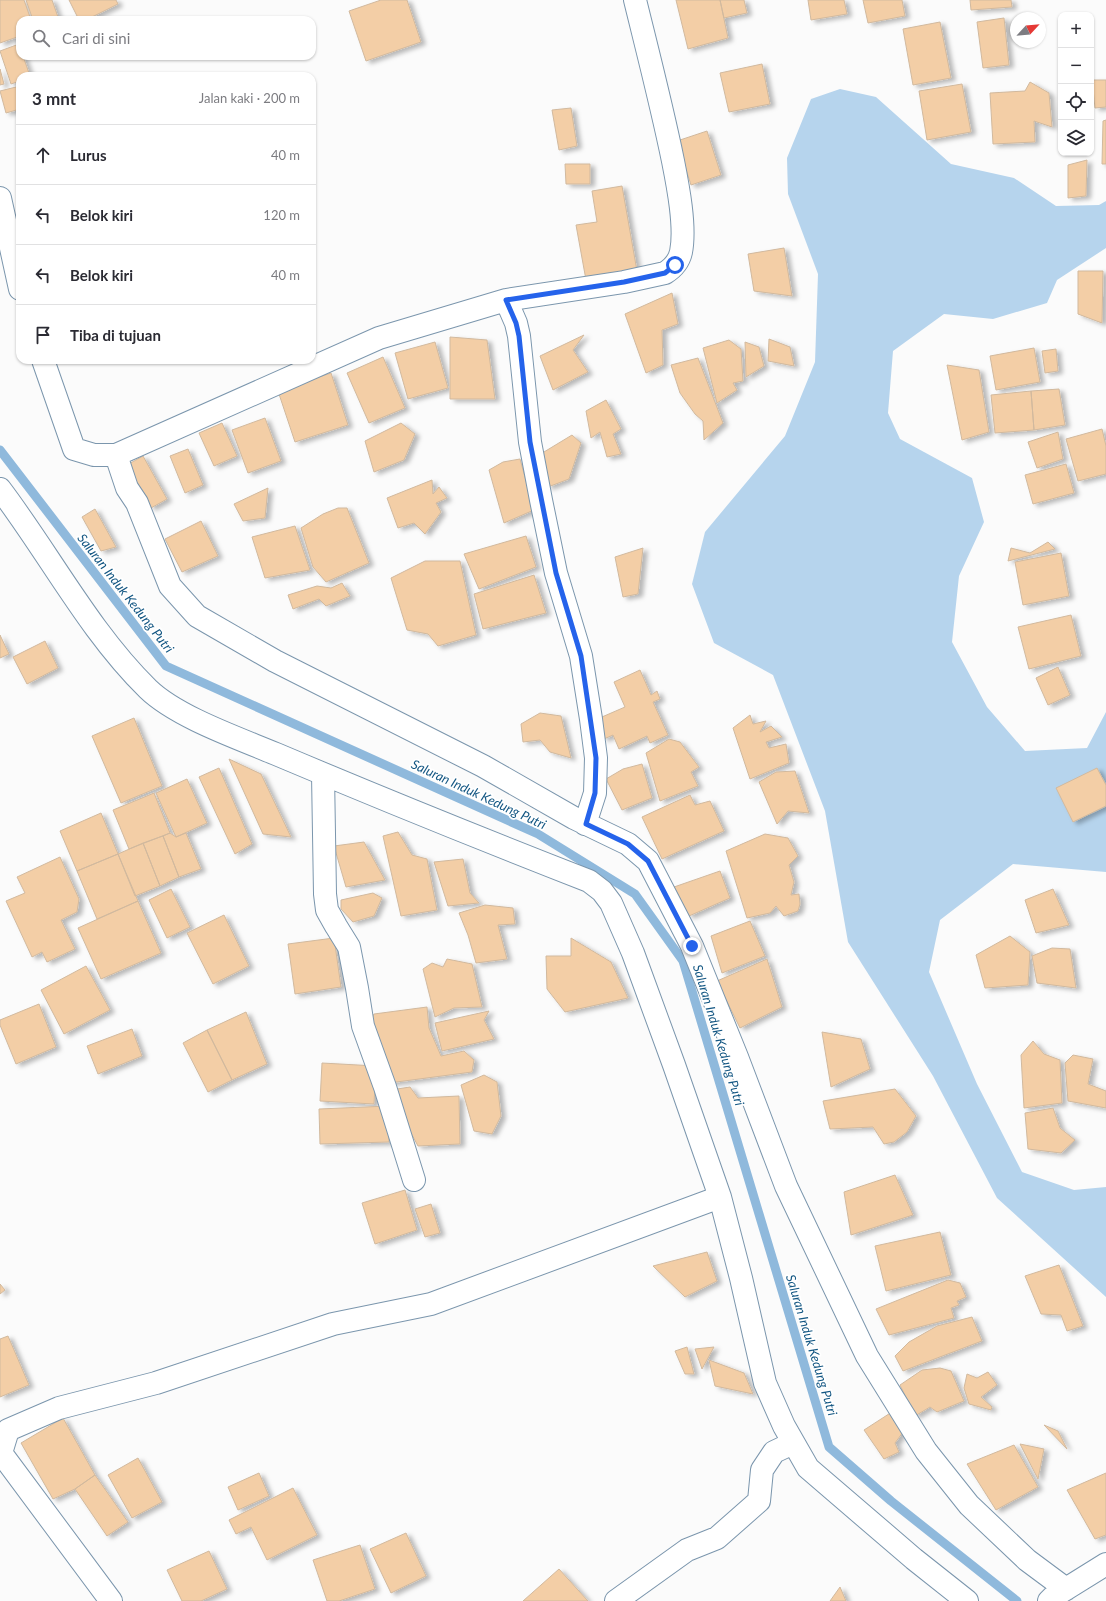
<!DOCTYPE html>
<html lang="id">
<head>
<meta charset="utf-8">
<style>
  :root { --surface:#fff; --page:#f2f2f3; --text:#2b2b33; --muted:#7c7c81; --line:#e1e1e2 }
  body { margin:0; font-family:Lato,sans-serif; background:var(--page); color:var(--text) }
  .controls { position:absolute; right:12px; top:12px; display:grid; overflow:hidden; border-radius:8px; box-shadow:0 1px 3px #0004 }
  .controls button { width:36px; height:36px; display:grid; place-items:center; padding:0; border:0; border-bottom:1px solid var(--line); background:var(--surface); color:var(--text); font:20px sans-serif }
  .compass { position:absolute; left:1010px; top:12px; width:36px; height:36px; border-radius:50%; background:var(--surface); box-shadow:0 1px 3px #0004; rotate:64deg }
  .stop { position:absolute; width:12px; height:12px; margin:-9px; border:3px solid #2563eb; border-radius:50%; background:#fff }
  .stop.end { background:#2563eb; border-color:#fff; box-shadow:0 1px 4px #0008 }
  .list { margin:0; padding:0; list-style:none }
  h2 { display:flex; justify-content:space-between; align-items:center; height:52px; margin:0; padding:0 16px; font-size:17px }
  h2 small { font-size:13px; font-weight:400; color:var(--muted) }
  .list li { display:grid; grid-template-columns:26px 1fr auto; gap:12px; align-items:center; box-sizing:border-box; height:60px; padding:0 16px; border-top:1px solid var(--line) }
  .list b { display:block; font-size:15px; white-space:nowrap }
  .list em { font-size:13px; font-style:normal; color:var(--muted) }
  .icon { flex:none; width:22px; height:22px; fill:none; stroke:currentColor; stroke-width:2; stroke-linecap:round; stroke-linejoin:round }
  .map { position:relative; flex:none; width:1106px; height:1601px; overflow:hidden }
  .search { position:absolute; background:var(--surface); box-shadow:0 1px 3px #0004; left:16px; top:16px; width:300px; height:44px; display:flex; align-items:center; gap:10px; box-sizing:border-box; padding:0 14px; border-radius:12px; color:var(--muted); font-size:15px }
  .panel { position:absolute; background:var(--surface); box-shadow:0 1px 3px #0004; left:16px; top:72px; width:300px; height:292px; border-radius:12px }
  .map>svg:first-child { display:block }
</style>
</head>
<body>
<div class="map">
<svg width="1106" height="1601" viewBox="0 0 1106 1601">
  <defs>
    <filter id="shadow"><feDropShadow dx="4.5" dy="2.5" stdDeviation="2" flood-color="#0004"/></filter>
  </defs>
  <rect width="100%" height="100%" fill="#fbfbfb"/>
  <!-- green -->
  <path fill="#b6d4ed" d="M 840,89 L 876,97 L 951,164 L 1014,178 L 1056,206 L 1099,205 L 1106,201 L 1106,248 L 1057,280 L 1047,303 L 993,319 L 944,314 L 893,351 L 888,413 L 900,439 L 972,478 L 984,522 L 959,576 L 952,642 L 987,707 L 1025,751 L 1087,748 L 1106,712 L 1106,872 L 1013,864 L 940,920 L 929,972 L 977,1084 L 1022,1172 L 1074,1190 L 1106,1187 L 1106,1297 L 997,1198 L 933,1076 L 848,942 L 825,811 L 773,675 L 714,643 L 692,584 L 705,532 L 785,436 L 815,362 L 818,274 L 788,194 L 787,158 L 811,99 Z"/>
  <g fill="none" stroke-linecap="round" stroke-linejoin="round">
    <!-- stream -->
    <path stroke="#8fb9dc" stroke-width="9" d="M 0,450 L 166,666 L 538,834 L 635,894 L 683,961 L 829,1447 L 891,1501 L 1017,1601"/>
  </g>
  <!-- building -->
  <path fill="#f3cea6" stroke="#d1b99e" filter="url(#shadow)" d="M 0,0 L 24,0 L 31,20 L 20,20 L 20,36 L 0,43 Z
    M 26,0 L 52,0 L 59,20 L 33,20 Z
    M 69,0 L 116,0 L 118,4 L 86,20 L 79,20 Z
    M 381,0 L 407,0 L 421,42 L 366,61 L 349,11 Z
    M 676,0 L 720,0 L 728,38 L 688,49 Z
    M 720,0 L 744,0 L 747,13 L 724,18 Z
    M 808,0 L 844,0 L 847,14 L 811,20 Z
    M 863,0 L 902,0 L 905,16 L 868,23 Z
    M 970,0 L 1011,0 L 1012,7 L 971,10 Z
    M 1004,18 L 1009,65 L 983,68 L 977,22 Z
    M 940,22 L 951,78 L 913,85 L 903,29 Z
    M 19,44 L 20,56 L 23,56 L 30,76 L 20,76 L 20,81 L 11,84 L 0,51 Z
    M 762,64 L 770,104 L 729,112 L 720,73 Z
    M 0,69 L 4,84 L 0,85 Z
    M 1092,80 L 1106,80 L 1106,107 L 1095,108 Z
    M 1030,82 L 1049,93 L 1052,127 L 1034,121 L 1035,142 L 993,144 L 990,93 L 1025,91 Z
    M 962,84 L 971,132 L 927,140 L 919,91 Z
    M 20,86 L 20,109 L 6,113 L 0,91 Z
    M 571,108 L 577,146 L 559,150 L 552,110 Z
    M 1106,120 L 1106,164 L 1102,164 L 1103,121 Z
    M 707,131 L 721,175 L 691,185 L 677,141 Z
    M 1087,160 L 1086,196 L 1068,198 L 1068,165 Z
    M 565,164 L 590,164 L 590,184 L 566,184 Z
    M 622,186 L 637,271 L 586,280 L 576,225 L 597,222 L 592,191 Z
    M 784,248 L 792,296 L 754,291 L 748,254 Z
    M 1078,271 L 1103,271 L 1102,323 L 1078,314 Z
    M 672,293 L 678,324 L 662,330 L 663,365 L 646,373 L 625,314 Z
    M 584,335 L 573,350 L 588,372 L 553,390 L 540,356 Z
    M 450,337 L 487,340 L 495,399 L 450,399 Z
    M 769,339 L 790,347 L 794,366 L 768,361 Z
    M 729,340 L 741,349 L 743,381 L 733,383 L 737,390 L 717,403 L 703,348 Z
    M 435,342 L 448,388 L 408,399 L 395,353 Z
    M 745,342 L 759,347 L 764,366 L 746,377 Z
    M 1034,348 L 1040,382 L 996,390 L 990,356 Z
    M 1056,349 L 1058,371 L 1045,373 L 1042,351 Z
    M 383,357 L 405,408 L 369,423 L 347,373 Z
    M 698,358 L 723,423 L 704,440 L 703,421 L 695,414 L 680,393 L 671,365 Z
    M 947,365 L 979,370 L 989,432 L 962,440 Z
    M 331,373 L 348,425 L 295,442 L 278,391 Z
    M 1059,389 L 1065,425 L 1034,430 L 1031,391 Z
    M 1031,391 L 1034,430 L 995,433 L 991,395 Z
    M 606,400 L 621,429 L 613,434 L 621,454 L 607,457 L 600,432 L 591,438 L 586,411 Z
    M 265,418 L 281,461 L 248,473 L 232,430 Z
    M 222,423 L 237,456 L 214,466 L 199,433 Z
    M 401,423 L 415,434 L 404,460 L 374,472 L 365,441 Z
    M 1102,429 L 1106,446 L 1106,474 L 1078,481 L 1066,439 Z
    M 1058,432 L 1063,459 L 1037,468 L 1028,442 Z
    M 572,435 L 581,443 L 569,479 L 548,487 L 539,455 Z
    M 188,449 L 203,485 L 185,493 L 170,456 Z
    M 143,456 L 167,499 L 151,508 L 127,465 Z
    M 520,459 L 534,510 L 504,523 L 489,470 L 503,462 Z
    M 1066,464 L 1074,493 L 1033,504 L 1025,475 Z
    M 432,480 L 433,494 L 439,487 L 447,498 L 436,503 L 441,512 L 425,534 L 414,523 L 398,528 L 387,498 Z
    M 268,488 L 265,518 L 243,521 L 234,504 Z
    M 338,508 L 347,508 L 369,563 L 326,582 L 313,567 L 301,528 L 323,514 Z
    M 95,509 L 116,547 L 101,551 L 82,517 Z
    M 201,521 L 218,556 L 182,572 L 165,539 Z
    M 295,526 L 310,570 L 265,578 L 252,537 Z
    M 526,536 L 536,567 L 479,589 L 464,554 Z
    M 1048,542 L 1055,549 L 1008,561 L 1011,548 L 1030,553 Z
    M 643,548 L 638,594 L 623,597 L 615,557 Z
    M 1061,553 L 1069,596 L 1023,605 L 1015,562 Z
    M 425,561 L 460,561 L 476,635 L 438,646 L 428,634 L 407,630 L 391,578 Z
    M 534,575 L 546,613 L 483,629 L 474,594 Z
    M 342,583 L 350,596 L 326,606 L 319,599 L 293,609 L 288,595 L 317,586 L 331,588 Z
    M 1071,615 L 1081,656 L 1029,669 L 1018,627 Z
    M 0,635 L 9,654 L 0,658 Z
    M 45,641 L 58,668 L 27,684 L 13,657 Z
    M 1058,667 L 1070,695 L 1048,705 L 1036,678 Z
    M 640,670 L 651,695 L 657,691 L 660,699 L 653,702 L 668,735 L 650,743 L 647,736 L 619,749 L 613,735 L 604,739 L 595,720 L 625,707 L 614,682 Z
    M 540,713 L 561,716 L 571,758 L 550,752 L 540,740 L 523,742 L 521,724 Z
    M 750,715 L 753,724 L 766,721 L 760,732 L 771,726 L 782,737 L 766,742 L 769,748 L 786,744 L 789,763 L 750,779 L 733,728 Z
    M 134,718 L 162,786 L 121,803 L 92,736 Z
    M 669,739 L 680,742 L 699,767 L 691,772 L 698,786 L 660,801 L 646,753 Z
    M 229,759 L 261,774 L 291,837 L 263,834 Z
    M 642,764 L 652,798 L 622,810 L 606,779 L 623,769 Z
    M 219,768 L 252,844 L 235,854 L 199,777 Z
    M 1097,768 L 1106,785 L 1106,806 L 1073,822 L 1056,788 Z
    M 795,771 L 809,813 L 788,811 L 777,824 L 759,782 L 776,772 Z
    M 187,779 L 207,823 L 176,837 L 156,793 Z
    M 154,793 L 170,833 L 129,849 L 113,810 Z
    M 690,795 L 695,805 L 710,801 L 724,831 L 662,859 L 642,817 Z
    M 101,813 L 118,854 L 77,871 L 60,831 Z
    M 398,832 L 412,855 L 427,859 L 437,910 L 401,916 L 383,836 Z
    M 170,833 L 176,837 L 186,833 L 201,869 L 179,877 L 163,836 Z
    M 765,834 L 788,838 L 798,856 L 789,865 L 794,882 L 791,895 L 799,894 L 800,904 L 798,911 L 784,916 L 776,906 L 770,913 L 747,918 L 726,851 Z
    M 163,836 L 179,877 L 160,886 L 143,843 Z
    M 364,842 L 385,880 L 346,887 L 334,846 Z
    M 143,843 L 160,886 L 135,896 L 118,854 Z
    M 118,854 L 138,901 L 97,919 L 77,871 Z
    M 60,857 L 79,899 L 77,912 L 61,920 L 75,949 L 47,962 L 42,952 L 32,957 L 6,901 L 25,893 L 17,877 Z
    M 463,859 L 470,893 L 479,903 L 448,906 L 434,862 Z
    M 720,871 L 730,898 L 689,916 L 674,887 Z
    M 171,889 L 190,927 L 167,938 L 149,900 Z
    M 1053,889 L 1069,925 L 1036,933 L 1025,900 Z
    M 373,893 L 382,898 L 374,916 L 353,922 L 341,909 L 341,900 Z
    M 138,901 L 161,953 L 101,979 L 78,928 Z
    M 485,905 L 513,908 L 515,924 L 498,925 L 507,959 L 476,963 L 468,935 L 459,913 Z
    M 224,915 L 249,966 L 213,984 L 187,933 Z
    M 750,921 L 765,956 L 722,973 L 711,936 Z
    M 1010,936 L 1030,952 L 1028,985 L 985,988 L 976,955 Z
    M 334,938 L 341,987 L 295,994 L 288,944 Z
    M 571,938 L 611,962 L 628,998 L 565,1012 L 547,989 L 546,956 L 571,956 Z
    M 1052,948 L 1070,949 L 1076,988 L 1037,983 L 1032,956 Z
    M 447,959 L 472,964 L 482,1007 L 454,1008 L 435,1017 L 423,969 L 432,963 L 443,967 Z
    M 767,959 L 782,1007 L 740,1028 L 717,981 Z
    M 86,966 L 110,1010 L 64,1034 L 41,990 Z
    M 39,1004 L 56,1047 L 16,1064 L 0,1025 L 0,1020 Z
    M 427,1007 L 429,1028 L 441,1056 L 464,1051 L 474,1060 L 472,1072 L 389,1083 L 368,1026 L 374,1014 Z
    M 489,1011 L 484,1020 L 494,1039 L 442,1051 L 435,1023 Z
    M 246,1012 L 267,1064 L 232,1080 L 207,1030 Z
    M 132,1029 L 142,1056 L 98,1074 L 87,1046 Z
    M 207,1030 L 232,1080 L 208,1092 L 183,1043 Z
    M 822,1032 L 861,1039 L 870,1069 L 831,1087 Z
    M 1033,1041 L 1044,1054 L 1060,1060 L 1062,1103 L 1024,1108 L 1021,1055 Z
    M 1073,1055 L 1093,1059 L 1088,1084 L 1106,1091 L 1106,1108 L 1068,1101 L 1065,1063 Z
    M 322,1063 L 376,1066 L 374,1104 L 320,1101 Z
    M 484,1075 L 497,1082 L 501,1116 L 492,1134 L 474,1131 L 461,1085 Z
    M 410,1087 L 418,1098 L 459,1096 L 460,1144 L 418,1146 L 410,1131 L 397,1089 Z
    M 895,1089 L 916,1116 L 907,1132 L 894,1142 L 884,1144 L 873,1127 L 830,1129 L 823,1101 Z
    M 388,1106 L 389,1142 L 320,1144 L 319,1109 Z
    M 1053,1108 L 1060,1128 L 1075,1140 L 1061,1153 L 1028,1149 L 1025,1113 Z
    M 895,1175 L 913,1215 L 851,1235 L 844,1192 Z
    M 405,1190 L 417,1230 L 375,1244 L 362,1203 Z
    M 431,1204 L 440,1233 L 425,1237 L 415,1209 Z
    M 940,1232 L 951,1275 L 886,1291 L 875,1246 Z
    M 707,1252 L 717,1281 L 685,1297 L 653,1266 Z
    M 1059,1265 L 1083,1326 L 1067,1331 L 1061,1315 L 1041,1314 L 1025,1276 Z
    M 948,1280 L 960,1283 L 966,1297 L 957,1301 L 959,1305 L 951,1308 L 954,1318 L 889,1335 L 876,1309 Z
    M 0,1284 L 5,1290 L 0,1294 Z
    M 972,1317 L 982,1341 L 903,1371 L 895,1356 L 909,1342 L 937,1326 Z
    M 8,1336 L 29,1385 L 0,1397 L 0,1339 Z
    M 687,1347 L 694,1374 L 685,1374 L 675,1351 Z
    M 714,1347 L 702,1369 L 695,1349 Z
    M 709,1360 L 744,1373 L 753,1394 L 715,1386 Z
    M 940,1368 L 951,1371 L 964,1401 L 937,1412 L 930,1407 L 915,1416 L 900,1385 L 922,1370 Z
    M 988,1372 L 997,1385 L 981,1397 L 992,1407 L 991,1410 L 969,1404 L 964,1388 L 967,1374 L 977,1378 Z
    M 895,1410 L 906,1428 L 895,1443 L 899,1452 L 884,1459 L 864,1430 Z
    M 63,1418 L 95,1475 L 75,1489 L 53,1499 L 21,1443 Z
    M 1044,1425 L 1058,1431 L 1067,1449 Z
    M 1020,1444 L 1044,1449 L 1038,1479 Z
    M 1014,1445 L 1038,1487 L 996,1510 L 967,1464 Z
    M 138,1458 L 162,1502 L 132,1518 L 108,1475 Z
    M 259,1473 L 269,1496 L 238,1510 L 228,1487 Z
    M 1106,1473 L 1106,1535 L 1095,1539 L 1067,1490 Z
    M 95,1475 L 128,1522 L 107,1536 L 75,1489 Z
    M 293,1488 L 317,1535 L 267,1560 L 251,1527 L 236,1534 L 229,1520 Z
    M 406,1533 L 426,1576 L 391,1593 L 370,1549 Z
    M 360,1545 L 375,1589 L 339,1601 L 327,1601 L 313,1560 Z
    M 209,1551 L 227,1589 L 201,1601 L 182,1601 L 167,1570 Z
    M 559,1569 L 588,1601 L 523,1601 Z
    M 840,1587 L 846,1601 L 830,1601 Z"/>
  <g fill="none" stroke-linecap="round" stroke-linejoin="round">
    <defs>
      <path id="minor" d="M 0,198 L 20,289
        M 506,300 L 516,323 L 519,336 L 530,442 L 541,500 L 556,573 L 581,656 L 591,719 L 596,758 L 595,793 L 585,824
        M 43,360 L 74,449 L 94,455 L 116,455 L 379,338 L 506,300 L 624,282 L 665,273 C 673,268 679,261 681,252 C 686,227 678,186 673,161 C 662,107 648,53 635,0
        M 116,455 L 127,488 L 137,503 L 170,586 L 197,616 L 275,661 L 483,766 L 574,818 L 628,844 L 648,861 L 692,946 L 737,1057 L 786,1186 L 867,1356 L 926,1451 L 969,1505 L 1027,1560 L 1066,1589
        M 0,489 C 50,555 89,631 148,689 C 177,717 238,738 276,754 C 380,798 484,840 589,881 L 602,891 L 611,903 L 633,953 L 674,1065 L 720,1197 L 741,1278 L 765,1383 L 784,1426 L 808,1468 L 914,1559 L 967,1601
        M 323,774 L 325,894 L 327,910 L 336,926 L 349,947 L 357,988 L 363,1026 L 385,1087 L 414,1180
        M 111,1601 L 1,1453 L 8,1430 L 59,1408 L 156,1383 L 333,1324 L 431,1304 L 720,1197
        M 616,1601 L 687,1550 L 717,1538 L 759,1501 L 762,1470 L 774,1452 L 793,1443
        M 1049,1601 L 1053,1597 L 1106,1564"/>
    </defs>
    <!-- minor casing -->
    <use href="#minor" stroke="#7b96ad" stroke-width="24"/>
    <!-- minor -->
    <use href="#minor" stroke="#fff" stroke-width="22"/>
  </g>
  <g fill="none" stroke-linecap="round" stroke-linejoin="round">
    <!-- route -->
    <path stroke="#2563eb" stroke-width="5" d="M 675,265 L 665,273 L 624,282 L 506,300 L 516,323 L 519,336 L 530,442 L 556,573 L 581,656 L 596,758 L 595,793 L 586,824 L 628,844 L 648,861 L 692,946"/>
  </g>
  <g text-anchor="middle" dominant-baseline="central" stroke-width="3.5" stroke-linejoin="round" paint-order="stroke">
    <!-- water labels -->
    <g font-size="13" font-style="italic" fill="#145783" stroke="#fff">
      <text transform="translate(126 593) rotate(52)">Saluran Induk Kedung Putri</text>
      <text transform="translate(479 794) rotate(25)">Saluran Induk Kedung Putri</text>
      <text transform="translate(719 1035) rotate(73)">Saluran Induk Kedung Putri</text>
      <text transform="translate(812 1345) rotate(73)">Saluran Induk Kedung Putri</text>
    </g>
  </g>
</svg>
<div class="controls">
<button>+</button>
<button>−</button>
<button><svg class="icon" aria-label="locate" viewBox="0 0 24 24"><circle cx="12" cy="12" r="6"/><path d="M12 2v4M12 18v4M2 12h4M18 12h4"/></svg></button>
<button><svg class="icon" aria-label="layers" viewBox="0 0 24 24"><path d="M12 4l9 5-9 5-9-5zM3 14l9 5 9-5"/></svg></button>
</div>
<svg class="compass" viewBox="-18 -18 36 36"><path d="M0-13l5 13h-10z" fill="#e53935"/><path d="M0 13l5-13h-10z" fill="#7c7c81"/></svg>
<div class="stop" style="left:675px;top:265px"></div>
<div class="stop end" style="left:692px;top:946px"></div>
<div class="search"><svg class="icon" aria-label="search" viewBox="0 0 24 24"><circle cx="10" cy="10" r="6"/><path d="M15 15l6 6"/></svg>Cari di sini</div>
<section class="panel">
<h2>3 mnt<small>Jalan kaki · 200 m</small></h2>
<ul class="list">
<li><svg class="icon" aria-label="ahead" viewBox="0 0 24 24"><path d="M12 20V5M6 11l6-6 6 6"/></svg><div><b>Lurus</b></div><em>40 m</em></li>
<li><svg class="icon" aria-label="left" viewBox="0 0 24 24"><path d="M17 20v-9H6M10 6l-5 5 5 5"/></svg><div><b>Belok kiri</b></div><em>120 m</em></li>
<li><svg class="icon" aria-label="left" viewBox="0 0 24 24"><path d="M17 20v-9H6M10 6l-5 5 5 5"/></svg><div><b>Belok kiri</b></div><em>40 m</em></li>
<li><svg class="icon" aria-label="arrive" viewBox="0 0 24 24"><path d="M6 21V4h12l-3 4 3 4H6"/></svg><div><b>Tiba di tujuan</b></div></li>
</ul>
</section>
</div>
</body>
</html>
